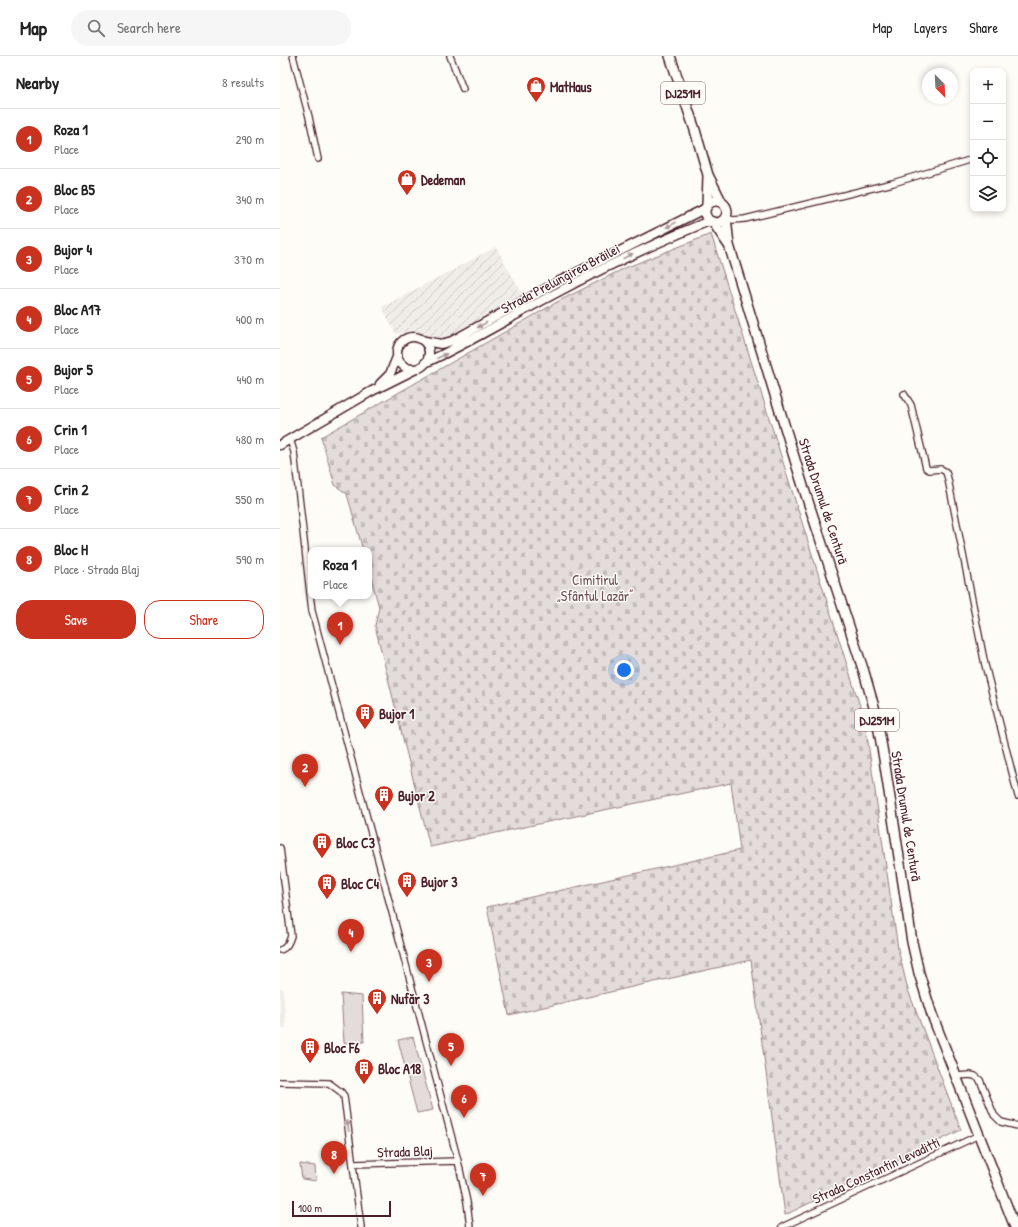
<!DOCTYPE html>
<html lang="en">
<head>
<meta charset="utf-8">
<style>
  :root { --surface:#fff; --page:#f6f6f6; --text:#222; --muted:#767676; --line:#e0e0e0; --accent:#c8321e }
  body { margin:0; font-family:"Patrick Hand",sans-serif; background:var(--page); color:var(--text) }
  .controls { position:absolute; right:12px; top:12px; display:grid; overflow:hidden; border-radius:8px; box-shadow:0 2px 6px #0003 }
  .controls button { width:36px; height:36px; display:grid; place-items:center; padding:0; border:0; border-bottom:1px solid var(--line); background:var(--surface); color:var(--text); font:20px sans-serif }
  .compass { position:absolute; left:642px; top:12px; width:36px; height:36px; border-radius:50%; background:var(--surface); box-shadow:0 2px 6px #0003; rotate:156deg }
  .scale { position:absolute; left:12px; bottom:10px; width:99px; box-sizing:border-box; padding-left:4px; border:2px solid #4a1f2b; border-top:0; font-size:11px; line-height:14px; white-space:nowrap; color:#4a1f2b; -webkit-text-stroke:3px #fdfcf7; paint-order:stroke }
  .you { position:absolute; left:344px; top:614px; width:14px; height:14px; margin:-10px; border:3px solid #fff; border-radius:50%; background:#1a73e8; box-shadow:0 0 0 6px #1a73e833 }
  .badge { display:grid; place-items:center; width:26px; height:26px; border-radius:50%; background:var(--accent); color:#fff; font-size:13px; font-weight:700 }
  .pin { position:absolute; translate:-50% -33px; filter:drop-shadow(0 1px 2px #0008) }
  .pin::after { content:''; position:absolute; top:21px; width:14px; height:12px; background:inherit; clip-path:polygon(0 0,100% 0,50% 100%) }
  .popup { position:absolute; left:28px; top:491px; width:64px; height:52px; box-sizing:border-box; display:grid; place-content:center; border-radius:8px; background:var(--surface); filter:drop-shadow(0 1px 3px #0005); font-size:13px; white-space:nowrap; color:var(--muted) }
  .popup b { font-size:15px; color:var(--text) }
  .popup::after { content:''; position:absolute; left:50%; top:100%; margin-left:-8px; border:8px solid transparent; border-top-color:var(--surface) }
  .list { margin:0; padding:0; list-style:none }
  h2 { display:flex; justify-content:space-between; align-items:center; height:52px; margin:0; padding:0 16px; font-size:17px }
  h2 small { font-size:13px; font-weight:400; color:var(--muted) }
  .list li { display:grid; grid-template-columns:26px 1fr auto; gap:12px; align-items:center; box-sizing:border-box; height:60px; padding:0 16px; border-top:1px solid var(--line) }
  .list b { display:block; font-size:15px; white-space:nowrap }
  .list p { margin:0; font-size:13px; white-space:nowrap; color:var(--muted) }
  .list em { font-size:13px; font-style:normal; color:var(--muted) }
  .actions { display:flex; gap:8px; padding:12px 16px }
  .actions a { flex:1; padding:9px 0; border:1px solid var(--accent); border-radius:16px; text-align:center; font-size:14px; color:var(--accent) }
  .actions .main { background:var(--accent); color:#fff }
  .icon { flex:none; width:22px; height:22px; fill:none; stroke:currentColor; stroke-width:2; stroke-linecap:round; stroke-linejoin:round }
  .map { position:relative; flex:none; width:738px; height:1171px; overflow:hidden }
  header { display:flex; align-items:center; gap:24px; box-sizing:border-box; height:56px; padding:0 20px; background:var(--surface); border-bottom:1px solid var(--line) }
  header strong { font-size:19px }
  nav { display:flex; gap:22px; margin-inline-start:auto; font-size:14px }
  .search { width:280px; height:36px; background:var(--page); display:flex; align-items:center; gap:10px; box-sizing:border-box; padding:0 14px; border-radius:22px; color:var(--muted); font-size:15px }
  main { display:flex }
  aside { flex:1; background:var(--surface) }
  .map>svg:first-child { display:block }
</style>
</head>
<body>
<header>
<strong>Map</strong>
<div class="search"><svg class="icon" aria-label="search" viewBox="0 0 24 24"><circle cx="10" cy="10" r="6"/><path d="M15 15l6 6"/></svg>Search here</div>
<nav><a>Map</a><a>Layers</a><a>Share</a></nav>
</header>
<main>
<aside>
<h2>Nearby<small>8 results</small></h2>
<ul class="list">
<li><span class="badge">1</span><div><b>Roza 1</b><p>Place</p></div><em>290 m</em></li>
<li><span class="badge">2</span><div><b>Bloc B5</b><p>Place</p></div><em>340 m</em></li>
<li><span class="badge">3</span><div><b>Bujor 4</b><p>Place</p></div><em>370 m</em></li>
<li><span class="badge">4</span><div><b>Bloc A17</b><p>Place</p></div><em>400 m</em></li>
<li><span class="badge">5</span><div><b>Bujor 5</b><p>Place</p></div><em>440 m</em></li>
<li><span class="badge">6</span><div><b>Crin 1</b><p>Place</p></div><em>480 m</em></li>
<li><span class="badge">7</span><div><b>Crin 2</b><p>Place</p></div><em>550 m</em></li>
<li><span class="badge">8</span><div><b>Bloc H</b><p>Place · Strada Blaj</p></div><em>590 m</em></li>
</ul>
<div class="actions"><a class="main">Save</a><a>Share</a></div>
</aside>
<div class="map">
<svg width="738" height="1171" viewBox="0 0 738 1171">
  <defs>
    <pattern id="industrial-furrows" width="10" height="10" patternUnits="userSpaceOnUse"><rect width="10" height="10" fill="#f0ece8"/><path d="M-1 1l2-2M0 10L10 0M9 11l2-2" fill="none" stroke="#cfcac7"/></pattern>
    <pattern id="cemetery-stones" width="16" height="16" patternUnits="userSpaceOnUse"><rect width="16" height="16" fill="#e3dcda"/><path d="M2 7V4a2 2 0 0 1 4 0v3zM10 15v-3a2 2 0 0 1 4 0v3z" fill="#c4bcbb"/></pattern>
  </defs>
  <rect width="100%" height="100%" fill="#fdfcf7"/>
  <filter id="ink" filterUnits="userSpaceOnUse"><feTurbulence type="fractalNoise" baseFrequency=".025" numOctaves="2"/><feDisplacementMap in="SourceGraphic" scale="8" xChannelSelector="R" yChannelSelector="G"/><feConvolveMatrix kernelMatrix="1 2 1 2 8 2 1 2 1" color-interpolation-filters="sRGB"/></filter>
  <g filter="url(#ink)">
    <!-- built -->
    <path fill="#f0ece8" d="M 0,932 L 3,932 L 6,972 L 0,972 Z"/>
    <!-- industrial -->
    <path fill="url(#industrial-furrows)" d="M 216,191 L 244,241 L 166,283 L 148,280 L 133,274 L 116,278 L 102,251 Z"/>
    <!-- cemetery -->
    <path fill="url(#cemetery-stones)" stroke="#967e82" d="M 431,178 L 585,666 L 618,893 L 628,934 L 681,1074 L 505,1159 L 471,904 L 229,959 L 207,851 L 460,794 L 451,727 L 150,791 L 95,570 L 99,551 L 89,515 L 89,494 L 83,494 L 67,438 L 55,429 L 41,381 L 279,245 L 345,212 Z"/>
    <!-- park -->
    <path fill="#e3dcda" stroke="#967e82" d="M 61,938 L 82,940 L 84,986 L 64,987 Z
      M 133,981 L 153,1054 L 137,1057 L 118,984 Z
      M 20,1108 L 35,1110 L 36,1125 L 22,1123 Z"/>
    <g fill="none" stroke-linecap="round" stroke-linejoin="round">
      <defs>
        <path id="minor" d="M 13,0 L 29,61 L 38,103
          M 170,0 L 183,33
          M 446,162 L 453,164 L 465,163 L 613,127 L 693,103
          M 624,338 L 631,349 L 646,412 L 649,414 L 661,413 L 666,416 L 668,423 L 705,609 L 738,740
          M 10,383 L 14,396 L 32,555 L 178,1105 L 187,1146 L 190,1171
          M 0,792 L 11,880 C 9,886 7,892 0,894
          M 677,1020 L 690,1019 L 695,1020 L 700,1024 L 714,1059 L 721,1066 L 738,1070
          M 0,1026 L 49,1027 L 61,1036 L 64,1040 L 81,1171
          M 73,1108 L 178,1105
          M 502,1171 L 699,1079"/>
        <path id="secondary" d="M117 297a16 16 0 1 1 32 0a16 16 0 1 1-32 0Z
          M 145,285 L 161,288 L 172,285 L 276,227 L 426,152
          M 145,307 C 191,286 234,259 278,236 C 328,209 378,186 429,165
          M 100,328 L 110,318 L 117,301
          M 0,389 L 92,335 L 136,313"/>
        <path id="trunk" d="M 390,0 L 415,74 L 428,119 L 441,145
          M425 156a11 11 0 1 1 22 0a11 11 0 1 1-22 0Z
          M 427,149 L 428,120
          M 446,162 L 449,189 L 523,430 L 584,616 L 596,658 L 604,703 L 632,886 L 639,917 L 652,959 L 735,1171
          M 433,166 L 448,188"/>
      </defs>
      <!-- minor casing -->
      <use href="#minor" stroke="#4a1f2b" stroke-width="8"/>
      <!-- secondary casing -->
      <use href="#secondary" stroke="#4a1f2b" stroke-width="11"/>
      <!-- trunk casing -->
      <use href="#trunk" stroke="#4a1f2b" stroke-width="12"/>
      <!-- minor -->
      <use href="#minor" stroke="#fdfcf7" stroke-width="5.5"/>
      <!-- secondary -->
      <use href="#secondary" stroke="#fdfcf7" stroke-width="8"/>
      <!-- trunk -->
      <use href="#trunk" stroke="#fdfcf7" stroke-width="9"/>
    </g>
    <!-- one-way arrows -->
    <defs><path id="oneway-solid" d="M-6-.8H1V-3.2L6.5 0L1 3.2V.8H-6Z"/></defs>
    <g fill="#ac999b">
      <use href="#oneway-solid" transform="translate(391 169) rotate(152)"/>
      <use href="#oneway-solid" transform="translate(348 200) rotate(-27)"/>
      <use href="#oneway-solid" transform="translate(202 269) rotate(150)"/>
      <use href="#oneway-solid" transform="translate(162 300) rotate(-25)"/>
      <use href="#oneway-solid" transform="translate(68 1070) rotate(-98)"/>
    </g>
  </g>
  <!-- icons -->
  <defs>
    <symbol id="shop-pin" viewBox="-11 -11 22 30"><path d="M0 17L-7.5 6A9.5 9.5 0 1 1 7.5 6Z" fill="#c8321e" stroke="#fdfcf7"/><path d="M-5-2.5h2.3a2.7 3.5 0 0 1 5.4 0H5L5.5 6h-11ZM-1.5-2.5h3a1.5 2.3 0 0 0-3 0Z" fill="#fff"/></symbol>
    <symbol id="building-pin" viewBox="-11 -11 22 30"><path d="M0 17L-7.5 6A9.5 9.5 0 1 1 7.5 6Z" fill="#c8321e" stroke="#fdfcf7"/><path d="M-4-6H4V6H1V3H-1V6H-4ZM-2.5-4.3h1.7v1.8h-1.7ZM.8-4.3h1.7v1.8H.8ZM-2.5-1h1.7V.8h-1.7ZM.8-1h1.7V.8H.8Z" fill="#fff"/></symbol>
  </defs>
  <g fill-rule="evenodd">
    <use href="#shop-pin" x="245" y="19" width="22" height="30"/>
    <use href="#shop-pin" x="116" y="112" width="22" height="30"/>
    <use href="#building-pin" x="74" y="646" width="22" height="30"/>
    <use href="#building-pin" x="93" y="728" width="22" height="30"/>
    <use href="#building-pin" x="31" y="775" width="22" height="30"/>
    <use href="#building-pin" x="116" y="814" width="22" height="30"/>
    <use href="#building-pin" x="36" y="816" width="22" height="30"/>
    <use href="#building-pin" x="86" y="931" width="22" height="30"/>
    <use href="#building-pin" x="19" y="980" width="22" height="30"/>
    <use href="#building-pin" x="73" y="1001" width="22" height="30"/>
  </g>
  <g text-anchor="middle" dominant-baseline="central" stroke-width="3" stroke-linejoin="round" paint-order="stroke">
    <!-- shield labels -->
    <g fill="#fdfcf7" stroke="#806168" stroke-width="1">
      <rect x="381" y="26" width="44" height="22" rx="3"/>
      <rect x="575" y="653" width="44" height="22" rx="3"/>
    </g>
    <g font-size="13" font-weight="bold" fill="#4a1f2b">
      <text x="403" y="37">DJ251M</text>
      <text x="597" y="664">DJ251M</text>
    </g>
    <!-- poi labels -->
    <g font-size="14" font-weight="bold" fill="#4a1f2b" stroke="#fdfcf7" text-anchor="start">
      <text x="270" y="30">MatHaus</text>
      <text x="141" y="123">Dedeman</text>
      <text x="99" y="657">Bujor 1</text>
      <text x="118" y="739">Bujor 2</text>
      <text x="56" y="786">Bloc C3</text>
      <text x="141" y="825">Bujor 3</text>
      <text x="61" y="827">Bloc C4</text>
      <text x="111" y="942">Nufăr 3</text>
      <text x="44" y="991">Bloc F6</text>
      <text x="98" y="1012">Bloc A18</text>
    </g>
    <!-- street labels -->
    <g font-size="14" fill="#4a1f2b" stroke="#fdfcf7">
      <text transform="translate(280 222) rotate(-28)">Strada Prelungirea Brăilei</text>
      <text transform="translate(544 445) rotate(72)">Strada Drumul de Centură</text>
      <text transform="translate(627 760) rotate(81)">Strada Drumul de Centură</text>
      <text transform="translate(125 1095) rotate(-2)">Strada Blaj</text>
      <text transform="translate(596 1114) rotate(-25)">Strada Constantin Levaditti</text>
    </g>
    <!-- park labels -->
    <g font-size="14" fill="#704e57" stroke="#fdfcf7">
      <text x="315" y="523">Cimitirul<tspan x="315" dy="16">„Sfântul Lazăr”</tspan></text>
    </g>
  </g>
</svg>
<div class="controls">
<button>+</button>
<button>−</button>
<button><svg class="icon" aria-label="locate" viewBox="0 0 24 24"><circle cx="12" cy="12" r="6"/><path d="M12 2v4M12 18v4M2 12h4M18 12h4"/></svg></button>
<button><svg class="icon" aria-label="layers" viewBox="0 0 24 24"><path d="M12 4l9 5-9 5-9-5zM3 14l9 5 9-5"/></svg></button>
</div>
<svg class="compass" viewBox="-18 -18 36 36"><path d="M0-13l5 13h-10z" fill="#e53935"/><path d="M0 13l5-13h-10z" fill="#767676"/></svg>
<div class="scale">100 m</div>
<div class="you"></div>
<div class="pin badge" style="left:60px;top:589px">1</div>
<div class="popup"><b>Roza 1</b>Place</div>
<div class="pin badge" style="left:25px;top:731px">2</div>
<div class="pin badge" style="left:149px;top:926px">3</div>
<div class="pin badge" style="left:71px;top:896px">4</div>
<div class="pin badge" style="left:171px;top:1010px">5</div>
<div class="pin badge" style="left:184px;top:1062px">6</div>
<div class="pin badge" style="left:203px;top:1140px">7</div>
<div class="pin badge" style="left:54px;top:1118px">8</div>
</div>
</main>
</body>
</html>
